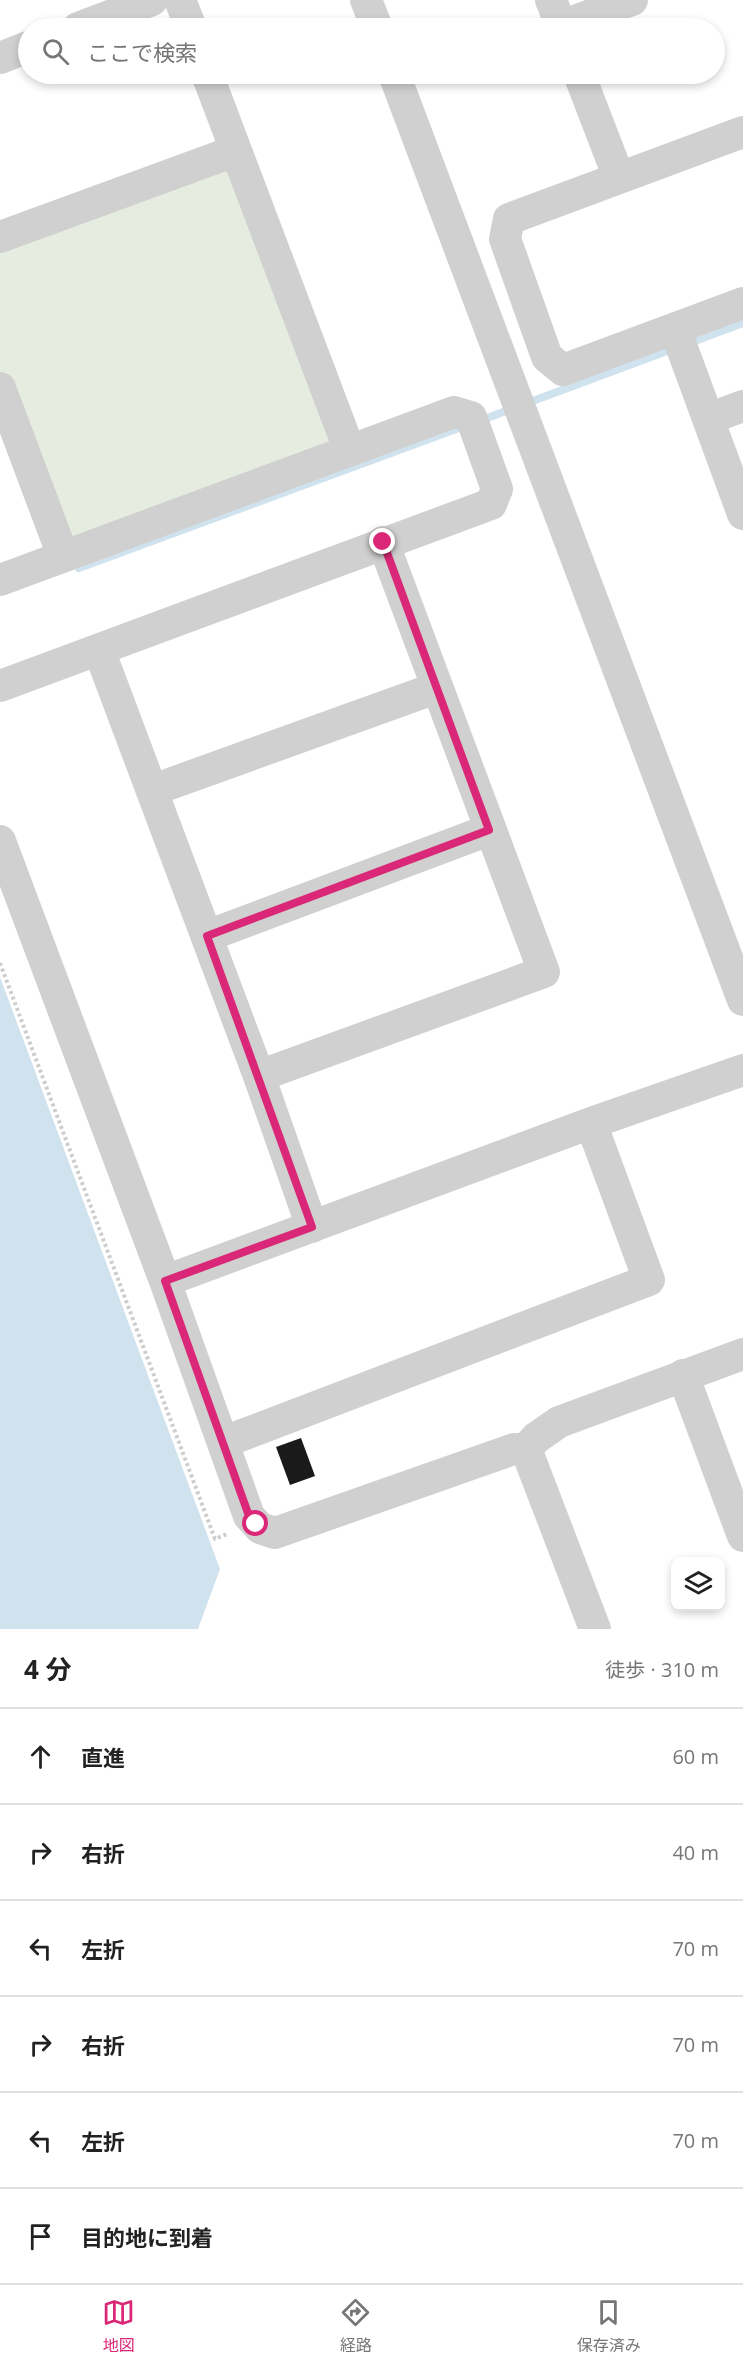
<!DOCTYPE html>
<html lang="ja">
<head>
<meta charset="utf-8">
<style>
  :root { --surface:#fff; --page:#f2f2f2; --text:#222; --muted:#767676; --line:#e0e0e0; --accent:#db2777 }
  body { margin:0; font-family:"Open Sans","Noto Sans JP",sans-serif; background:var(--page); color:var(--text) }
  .controls { position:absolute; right:18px; bottom:18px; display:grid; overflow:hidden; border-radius:12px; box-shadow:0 3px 9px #0003 }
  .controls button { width:54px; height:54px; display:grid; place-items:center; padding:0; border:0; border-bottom:2px solid var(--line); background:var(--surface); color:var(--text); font:30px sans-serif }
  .stop { position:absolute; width:18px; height:18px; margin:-14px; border:4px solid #db2777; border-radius:50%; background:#fff }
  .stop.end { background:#db2777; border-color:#fff; box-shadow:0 2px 6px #0008 }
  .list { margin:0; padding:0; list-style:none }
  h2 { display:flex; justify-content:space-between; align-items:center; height:78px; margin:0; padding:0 24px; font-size:26px }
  h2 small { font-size:20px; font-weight:400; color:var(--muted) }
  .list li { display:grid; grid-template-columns:39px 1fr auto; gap:18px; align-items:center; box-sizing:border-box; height:96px; padding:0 24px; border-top:2px solid var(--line) }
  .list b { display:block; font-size:22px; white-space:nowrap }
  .list em { font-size:20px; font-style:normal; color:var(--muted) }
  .icon { flex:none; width:33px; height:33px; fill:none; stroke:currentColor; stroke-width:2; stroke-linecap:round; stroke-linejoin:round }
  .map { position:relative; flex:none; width:743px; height:1629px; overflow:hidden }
  .search { position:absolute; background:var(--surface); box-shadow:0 3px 9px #0003; left:18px; right:18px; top:18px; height:66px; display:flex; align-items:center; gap:15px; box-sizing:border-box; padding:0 21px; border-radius:33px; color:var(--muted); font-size:22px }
  .sheet { height:654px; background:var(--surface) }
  nav { display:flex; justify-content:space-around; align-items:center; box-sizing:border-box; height:84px; border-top:2px solid var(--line); background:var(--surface); font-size:16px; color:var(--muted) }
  nav a { display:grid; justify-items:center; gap:3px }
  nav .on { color:var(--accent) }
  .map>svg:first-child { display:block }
</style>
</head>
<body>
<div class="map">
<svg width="743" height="1629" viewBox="0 0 743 1629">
  <rect width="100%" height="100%" fill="#fff"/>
  <!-- green -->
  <path fill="#e6ecdf" d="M 235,151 L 349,449 L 63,556 L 0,388 L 0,237 Z"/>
  <!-- water -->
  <path fill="#cfe2ee" d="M 0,977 L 220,1569 L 198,1629 L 0,1629 Z"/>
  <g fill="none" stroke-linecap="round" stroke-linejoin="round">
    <!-- stream -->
    <path stroke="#cfe2ee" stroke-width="8" d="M 687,344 L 743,323
      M 479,421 L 675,348
      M 79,568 L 467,425"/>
  </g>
  <!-- building -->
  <path fill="#1a1a1a" d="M 301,1438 L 315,1476 L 290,1485 L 276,1447 Z"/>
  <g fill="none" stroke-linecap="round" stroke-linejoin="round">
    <!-- path -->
    <path stroke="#cdcdcd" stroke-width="4" stroke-dasharray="3 3" stroke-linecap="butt" d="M 0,963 L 215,1539 L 227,1534"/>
    <!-- minor -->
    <path stroke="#d0d0d0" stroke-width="32" d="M 180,0 L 191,28
      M 366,0 L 377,28
      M 551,0 L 562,28
      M 561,26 L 632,0
      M 78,28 L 152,0
      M 0,58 L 28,47
      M 207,74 L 349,449
      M 394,74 L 743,1000
      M 579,74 L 619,178
      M 743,132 L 509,219 L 505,239 L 547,357 L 563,370 L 743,303
      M 0,237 L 235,151
      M 675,329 L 743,514
      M 0,388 L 63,556
      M 708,419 L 743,406
      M 0,580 L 454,412 L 471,417 L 497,489 L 491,504 L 0,686
      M 99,650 L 259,1076 L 312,1227
      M 153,790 L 436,688
      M 0,841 L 165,1281 L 249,1516 L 260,1528 L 275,1533 L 514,1449 L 526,1449
      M 207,936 L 489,830
      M 259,1076 L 544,972 L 383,542
      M 165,1281 L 591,1123 L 743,1070
      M 683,1375 L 743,1536
      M 224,1442 L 649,1280 L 591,1123
      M 526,1449 L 536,1438 L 559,1422 L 743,1354
      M 526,1449 L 595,1629"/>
  </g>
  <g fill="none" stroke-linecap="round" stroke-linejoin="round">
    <!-- route -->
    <path stroke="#db2777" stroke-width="8" d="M 256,1524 L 249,1516 L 165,1281 L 312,1227 L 207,936 L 489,830 L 383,542"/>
  </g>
</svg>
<div class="controls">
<button><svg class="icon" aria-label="layers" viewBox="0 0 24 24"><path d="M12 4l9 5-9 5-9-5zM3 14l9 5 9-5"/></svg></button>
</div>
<div class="stop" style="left:256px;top:1524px"></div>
<div class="stop end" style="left:383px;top:542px"></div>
<div class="search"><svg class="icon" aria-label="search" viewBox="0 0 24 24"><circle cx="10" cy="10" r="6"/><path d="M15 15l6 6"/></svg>ここで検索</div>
</div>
<section class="sheet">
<h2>4 分<small>徒歩 · 310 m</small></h2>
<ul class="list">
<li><svg class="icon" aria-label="ahead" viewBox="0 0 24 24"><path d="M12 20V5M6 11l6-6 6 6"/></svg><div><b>直進</b></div><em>60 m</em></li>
<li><svg class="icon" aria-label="right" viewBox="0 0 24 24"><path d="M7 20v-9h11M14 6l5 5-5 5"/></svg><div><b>右折</b></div><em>40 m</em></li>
<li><svg class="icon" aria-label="left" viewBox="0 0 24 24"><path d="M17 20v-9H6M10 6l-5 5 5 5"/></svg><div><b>左折</b></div><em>70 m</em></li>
<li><svg class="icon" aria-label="right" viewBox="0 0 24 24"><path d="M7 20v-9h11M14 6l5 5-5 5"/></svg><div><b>右折</b></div><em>70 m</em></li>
<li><svg class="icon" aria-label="left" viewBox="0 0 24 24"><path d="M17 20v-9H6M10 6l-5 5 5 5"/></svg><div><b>左折</b></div><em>70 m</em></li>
<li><svg class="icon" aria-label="arrive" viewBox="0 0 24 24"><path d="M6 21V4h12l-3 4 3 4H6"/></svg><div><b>目的地に到着</b></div></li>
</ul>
</section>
<nav>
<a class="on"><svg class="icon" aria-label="map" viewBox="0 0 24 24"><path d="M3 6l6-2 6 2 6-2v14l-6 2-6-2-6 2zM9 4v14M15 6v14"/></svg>地図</a>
<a><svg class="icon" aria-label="directions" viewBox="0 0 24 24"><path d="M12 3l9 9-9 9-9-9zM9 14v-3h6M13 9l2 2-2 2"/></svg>経路</a>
<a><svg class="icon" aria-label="saved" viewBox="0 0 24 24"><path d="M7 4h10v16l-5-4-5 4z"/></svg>保存済み</a>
</nav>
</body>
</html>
